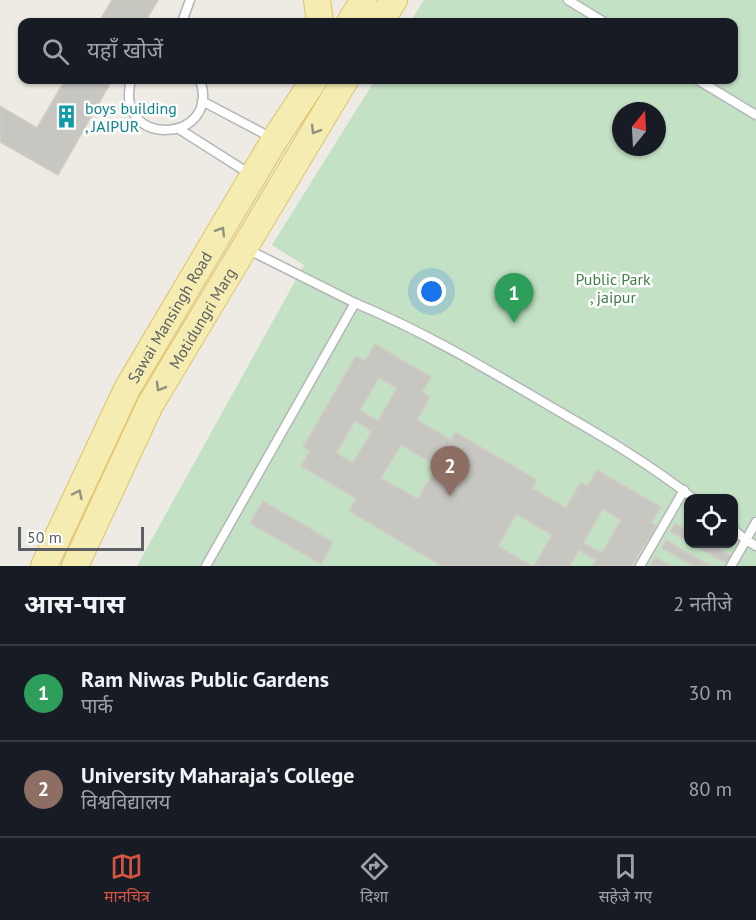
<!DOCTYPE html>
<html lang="hi">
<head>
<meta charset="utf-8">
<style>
  :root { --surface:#171b24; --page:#20242c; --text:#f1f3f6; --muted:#9ea1a6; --line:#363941; --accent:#d45343 }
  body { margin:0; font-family:"PT Sans","Noto Sans Devanagari",sans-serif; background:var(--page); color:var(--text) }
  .controls { position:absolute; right:18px; bottom:18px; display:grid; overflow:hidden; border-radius:12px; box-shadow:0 2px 4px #0004 }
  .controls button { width:54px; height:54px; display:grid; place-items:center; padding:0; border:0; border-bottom:2px solid var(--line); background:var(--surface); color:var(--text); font:30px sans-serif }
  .compass { position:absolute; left:612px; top:102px; width:54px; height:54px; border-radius:50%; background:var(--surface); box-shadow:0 2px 4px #0004; rotate:18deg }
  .scale { position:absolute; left:18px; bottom:15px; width:126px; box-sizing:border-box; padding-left:6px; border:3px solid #5c5f63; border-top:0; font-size:16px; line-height:21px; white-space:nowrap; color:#5c5f63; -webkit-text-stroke:4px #fff; paint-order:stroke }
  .you { position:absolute; left:432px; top:292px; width:21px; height:21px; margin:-15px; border:4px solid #fff; border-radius:50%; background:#1a73e8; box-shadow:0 0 0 9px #1a73e833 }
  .badge { display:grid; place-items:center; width:39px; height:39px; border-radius:50%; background:var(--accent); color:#fff; font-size:20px; font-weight:700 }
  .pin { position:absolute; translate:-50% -50px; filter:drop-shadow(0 2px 3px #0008) }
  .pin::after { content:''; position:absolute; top:32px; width:21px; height:18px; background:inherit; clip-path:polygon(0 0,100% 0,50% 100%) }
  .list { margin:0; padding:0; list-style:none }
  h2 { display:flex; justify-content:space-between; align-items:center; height:78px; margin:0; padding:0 24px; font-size:26px }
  h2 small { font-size:20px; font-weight:400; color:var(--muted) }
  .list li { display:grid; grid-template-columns:39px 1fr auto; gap:18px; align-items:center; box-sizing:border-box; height:96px; padding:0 24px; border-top:2px solid var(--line) }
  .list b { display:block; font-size:22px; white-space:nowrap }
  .list p { margin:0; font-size:20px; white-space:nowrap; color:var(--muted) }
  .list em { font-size:20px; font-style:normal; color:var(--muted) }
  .icon { flex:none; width:33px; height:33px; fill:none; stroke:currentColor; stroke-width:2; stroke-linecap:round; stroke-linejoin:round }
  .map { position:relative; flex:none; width:756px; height:566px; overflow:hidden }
  .search { position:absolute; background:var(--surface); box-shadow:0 2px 4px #0004; left:18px; right:18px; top:18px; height:66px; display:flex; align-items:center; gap:15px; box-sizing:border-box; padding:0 21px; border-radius:12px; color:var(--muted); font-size:22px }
  .sheet { height:270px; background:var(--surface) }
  nav { display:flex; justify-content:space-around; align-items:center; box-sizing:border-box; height:84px; border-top:2px solid var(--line); background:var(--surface); font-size:16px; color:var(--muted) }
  nav a { display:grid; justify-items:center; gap:3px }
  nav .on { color:var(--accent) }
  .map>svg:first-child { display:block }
</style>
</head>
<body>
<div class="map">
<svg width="756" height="566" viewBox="0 0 756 566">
  <rect width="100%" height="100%" fill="#edebe4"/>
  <!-- green -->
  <path fill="#c3e1c4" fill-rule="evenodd" d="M 424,0 L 756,0 L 756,566 L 137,566 L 304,265 L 272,245 L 375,80 L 734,80 L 734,22 L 410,22 ZM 621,111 L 657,111 L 657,147 L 621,147 ZM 688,499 L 734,499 L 734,544 L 688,544 Z"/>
  <!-- building -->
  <path fill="#c8c6c1" stroke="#d0cdc3" stroke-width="1.5" fill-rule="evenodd" d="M 112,0 L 158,0 L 145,22 L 99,22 Z
    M 65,80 L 112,80 L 58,175 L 0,142 L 0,106 L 37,128 Z
    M 375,344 L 431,377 L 422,392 L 430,397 L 417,420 L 451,440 L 455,432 L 537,480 L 532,488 L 566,508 L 581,482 L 587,486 L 597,470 L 661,507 L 651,523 L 656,526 L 632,566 L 592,566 L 596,560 L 579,550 L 570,566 L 534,566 L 552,535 L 516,514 L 498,546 L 532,566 L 442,566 L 349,511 L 356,498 L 301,466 L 310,451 L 303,447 L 356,356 L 365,361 ZM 379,378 L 397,388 L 378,421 L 360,410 ZM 355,421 L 372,431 L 353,463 L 336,453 ZM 401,445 L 437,466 L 418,499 L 381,478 ZM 603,509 L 621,520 L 602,553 L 583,543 Z
    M 263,501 L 333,542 L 321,564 L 250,523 Z
    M 675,523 L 688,531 L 688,542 L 670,531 Z
    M 666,540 L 711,566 L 693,566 L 662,548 Z
    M 692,544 L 711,544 L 732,556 L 727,564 Z
    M 655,557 L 671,566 L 651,565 Z"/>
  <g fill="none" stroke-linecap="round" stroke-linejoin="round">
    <defs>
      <path id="service" d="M 568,0 L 604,22
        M 182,22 L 190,0
        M 131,80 C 113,150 222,143 200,80
        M 698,80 L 756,115
        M 202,101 L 272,138
        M 179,129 L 250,174
        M 355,303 C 423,331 485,368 548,405 C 598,434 649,463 694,499
        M 756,522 L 746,540 L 756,546
        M 206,566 L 355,303 L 247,249
        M 640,566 L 684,490
        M 731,566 L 746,540 L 734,530"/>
      <g id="primary">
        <path d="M 317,0 L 320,22"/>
        <path d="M 350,22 L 364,0"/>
        <path d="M 380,22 L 394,0"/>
        <path id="s1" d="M 44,566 L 127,389 L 275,139 L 314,80"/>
        <path id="s2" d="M 75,566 L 150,405 L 345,80"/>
      </g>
    </defs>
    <!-- service casing -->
    <use href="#service" stroke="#b4b6b9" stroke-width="11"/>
    <!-- primary casing -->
    <use href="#primary" stroke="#e0c36a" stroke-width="28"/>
    <!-- service -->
    <use href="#service" stroke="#fff" stroke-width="8"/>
    <!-- primary -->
    <use href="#primary" stroke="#f5ecb1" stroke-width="26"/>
  </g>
  <!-- one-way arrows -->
  <defs><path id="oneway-chevron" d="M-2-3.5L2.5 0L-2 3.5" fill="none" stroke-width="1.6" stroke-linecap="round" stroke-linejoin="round" transform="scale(1.5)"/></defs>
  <g stroke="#92907e">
    <use href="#oneway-chevron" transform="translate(315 130) rotate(121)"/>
    <use href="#oneway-chevron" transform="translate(221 231) rotate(-59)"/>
    <use href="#oneway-chevron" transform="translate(160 387) rotate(120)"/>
    <use href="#oneway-chevron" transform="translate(78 494) rotate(-65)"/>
  </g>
  <!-- icons -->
  <defs>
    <symbol id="building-bare" viewBox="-9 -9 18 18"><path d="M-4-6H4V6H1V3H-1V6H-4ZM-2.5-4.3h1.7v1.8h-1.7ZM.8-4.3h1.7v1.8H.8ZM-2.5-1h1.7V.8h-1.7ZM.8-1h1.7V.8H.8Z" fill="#0f9aa8" stroke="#fff" stroke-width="2.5" paint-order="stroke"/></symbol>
  </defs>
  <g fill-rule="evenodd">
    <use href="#building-bare" x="50" y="100" width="33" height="33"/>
  </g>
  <g text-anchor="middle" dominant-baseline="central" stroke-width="5" stroke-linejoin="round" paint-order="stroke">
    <!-- culture labels -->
    <g font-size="16" fill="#0d838f" stroke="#fff" text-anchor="start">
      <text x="85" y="108">boys building<tspan x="85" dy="18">, JAIPUR</tspan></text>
    </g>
    <!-- park labels -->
    <g font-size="16" fill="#3f7f44" stroke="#fff">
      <text x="613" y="279">Public Park<tspan x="613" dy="18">, jaipur</tspan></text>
    </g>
    <!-- street labels -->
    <g font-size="16" fill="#5c5f63" stroke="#fff">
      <text stroke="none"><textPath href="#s1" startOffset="279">Sawai Mansingh Road</textPath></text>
      <text stroke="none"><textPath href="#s2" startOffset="279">Motidungri Marg</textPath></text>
    </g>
  </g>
</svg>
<div class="controls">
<button><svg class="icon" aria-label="locate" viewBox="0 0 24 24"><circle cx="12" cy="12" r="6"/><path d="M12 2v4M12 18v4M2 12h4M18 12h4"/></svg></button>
</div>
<svg class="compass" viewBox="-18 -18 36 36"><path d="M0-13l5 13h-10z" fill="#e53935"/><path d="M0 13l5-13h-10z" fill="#9ea1a6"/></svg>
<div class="scale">50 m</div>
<div class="you"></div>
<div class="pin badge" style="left:514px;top:323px;background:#2e9e5b">1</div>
<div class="pin badge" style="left:450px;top:496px;background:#8d6e63">2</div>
<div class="search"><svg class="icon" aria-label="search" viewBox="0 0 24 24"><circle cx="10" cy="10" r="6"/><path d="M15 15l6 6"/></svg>यहाँ खोजें</div>
</div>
<section class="sheet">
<h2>आस-पास<small>2 नतीजे</small></h2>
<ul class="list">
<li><span class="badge" style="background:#2e9e5b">1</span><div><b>Ram Niwas Public Gardens</b><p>पार्क</p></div><em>30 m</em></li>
<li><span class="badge" style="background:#8d6e63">2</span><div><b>University Maharaja's College</b><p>विश्वविद्यालय</p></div><em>80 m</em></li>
</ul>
</section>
<nav>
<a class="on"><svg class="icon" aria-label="map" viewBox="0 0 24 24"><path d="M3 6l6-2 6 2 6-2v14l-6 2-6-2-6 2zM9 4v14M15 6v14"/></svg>मानचित्र</a>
<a><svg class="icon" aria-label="directions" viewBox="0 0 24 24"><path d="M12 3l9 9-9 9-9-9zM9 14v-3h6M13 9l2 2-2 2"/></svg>दिशा</a>
<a><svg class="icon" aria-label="saved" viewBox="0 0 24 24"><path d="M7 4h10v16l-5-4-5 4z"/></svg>सहेजे गए</a>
</nav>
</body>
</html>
